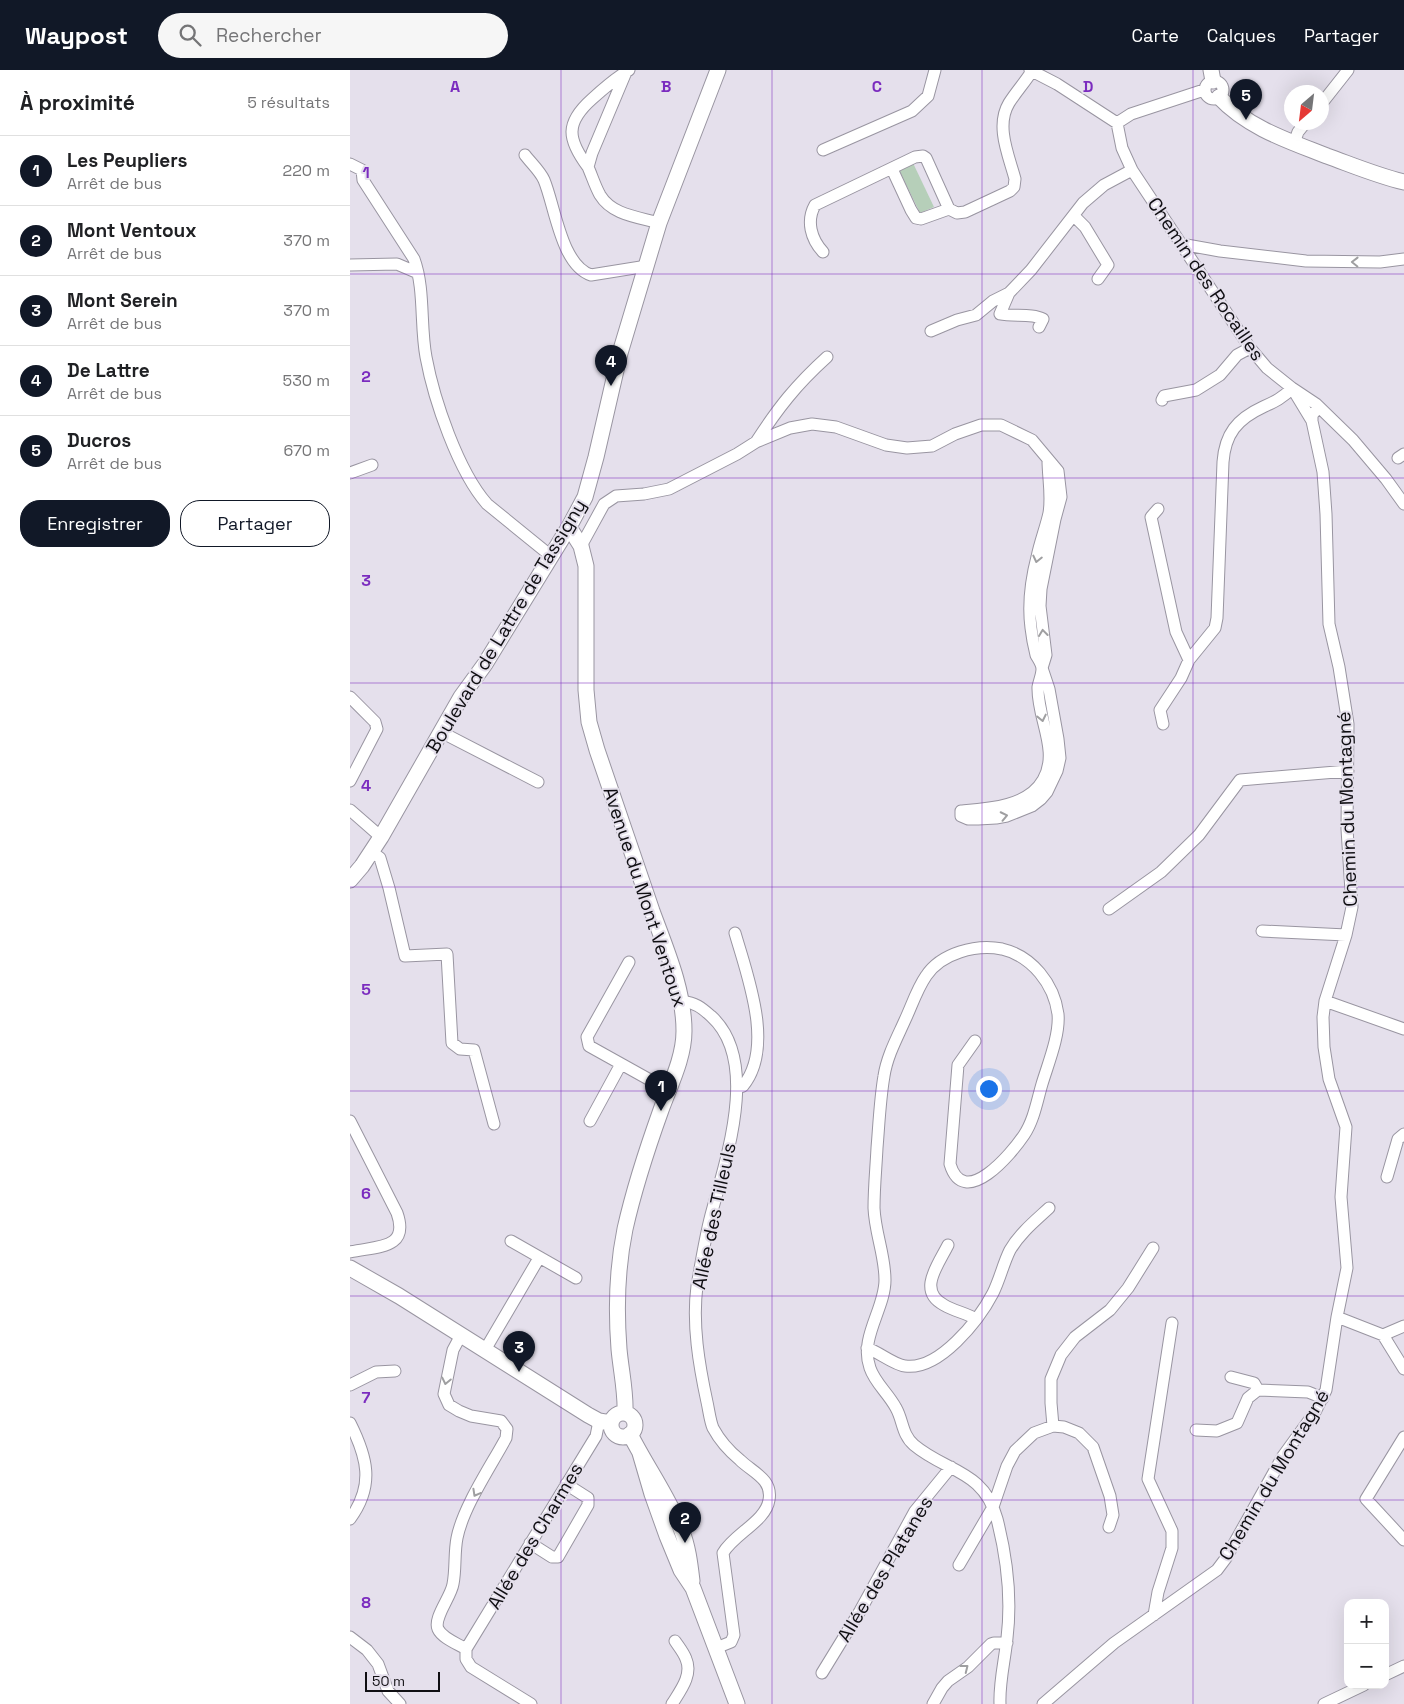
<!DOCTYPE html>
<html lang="fr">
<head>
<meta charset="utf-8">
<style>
  :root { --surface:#fff; --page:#f6f6f6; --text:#202124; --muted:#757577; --line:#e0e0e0; --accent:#111827 }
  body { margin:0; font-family:"Space Grotesk",sans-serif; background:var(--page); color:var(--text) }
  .controls { position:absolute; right:15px; bottom:15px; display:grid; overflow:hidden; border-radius:10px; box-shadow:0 5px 20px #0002 }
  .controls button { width:45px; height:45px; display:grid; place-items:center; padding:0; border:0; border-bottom:1px solid var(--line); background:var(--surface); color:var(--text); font:25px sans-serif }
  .compass { position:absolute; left:934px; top:15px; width:45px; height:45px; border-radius:50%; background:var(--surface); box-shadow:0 5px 20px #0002; rotate:208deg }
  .scale { position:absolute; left:15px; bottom:12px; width:75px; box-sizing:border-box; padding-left:5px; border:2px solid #100f13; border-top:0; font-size:14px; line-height:18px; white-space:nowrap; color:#100f13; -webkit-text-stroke:4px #e5e0ec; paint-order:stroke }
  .you { position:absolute; left:638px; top:1018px; width:18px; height:18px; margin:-12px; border:4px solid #fff; border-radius:50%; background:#1a73e8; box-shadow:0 0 0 8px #1a73e833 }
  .badge { display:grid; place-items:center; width:32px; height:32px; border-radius:50%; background:var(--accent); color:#fff; font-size:16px; font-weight:700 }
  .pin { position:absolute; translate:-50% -41px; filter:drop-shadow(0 1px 2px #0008) }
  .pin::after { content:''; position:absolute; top:26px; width:18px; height:15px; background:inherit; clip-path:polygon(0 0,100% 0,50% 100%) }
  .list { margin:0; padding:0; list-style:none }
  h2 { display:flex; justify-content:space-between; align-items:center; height:65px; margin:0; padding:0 20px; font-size:21px }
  h2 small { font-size:16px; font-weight:400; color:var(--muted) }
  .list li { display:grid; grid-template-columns:32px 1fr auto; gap:15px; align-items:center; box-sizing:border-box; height:70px; padding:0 20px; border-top:1px solid var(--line) }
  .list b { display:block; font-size:19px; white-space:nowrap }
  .list p { margin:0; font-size:16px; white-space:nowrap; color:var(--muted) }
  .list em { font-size:16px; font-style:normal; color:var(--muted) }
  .actions { display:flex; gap:10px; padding:15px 20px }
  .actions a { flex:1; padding:11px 0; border:1px solid var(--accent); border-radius:20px; text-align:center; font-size:18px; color:var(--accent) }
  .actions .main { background:var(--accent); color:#fff }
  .icon { flex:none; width:28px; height:28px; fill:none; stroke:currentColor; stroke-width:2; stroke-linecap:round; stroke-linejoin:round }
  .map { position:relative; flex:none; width:1054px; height:1634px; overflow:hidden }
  header { display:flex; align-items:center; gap:30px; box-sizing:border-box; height:70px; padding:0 25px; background:var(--accent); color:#fff }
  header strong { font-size:24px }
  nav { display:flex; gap:28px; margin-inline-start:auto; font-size:18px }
  .search { width:350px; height:45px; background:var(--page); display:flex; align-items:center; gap:12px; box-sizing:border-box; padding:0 18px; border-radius:28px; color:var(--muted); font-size:19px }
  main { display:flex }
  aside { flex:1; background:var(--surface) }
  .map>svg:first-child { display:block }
</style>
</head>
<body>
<header>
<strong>Waypost</strong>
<div class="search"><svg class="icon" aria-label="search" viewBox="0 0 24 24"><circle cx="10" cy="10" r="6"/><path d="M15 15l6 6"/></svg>Rechercher</div>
<nav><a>Carte</a><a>Calques</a><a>Partager</a></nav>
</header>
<main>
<aside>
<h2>À proximité<small>5 résultats</small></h2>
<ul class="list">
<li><span class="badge">1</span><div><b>Les Peupliers</b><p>Arrêt de bus</p></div><em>220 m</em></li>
<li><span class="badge">2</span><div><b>Mont Ventoux</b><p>Arrêt de bus</p></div><em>370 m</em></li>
<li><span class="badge">3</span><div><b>Mont Serein</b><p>Arrêt de bus</p></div><em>370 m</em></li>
<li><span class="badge">4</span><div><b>De Lattre</b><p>Arrêt de bus</p></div><em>530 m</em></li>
<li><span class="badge">5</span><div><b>Ducros</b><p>Arrêt de bus</p></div><em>670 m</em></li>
</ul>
<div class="actions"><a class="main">Enregistrer</a><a>Partager</a></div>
</aside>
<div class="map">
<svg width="1054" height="1634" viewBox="0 0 1054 1634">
  <rect width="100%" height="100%" fill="#e5e0ec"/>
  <!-- green -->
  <path fill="#b6cfb9" d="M 563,93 L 584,137 L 570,143 L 549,100 Z"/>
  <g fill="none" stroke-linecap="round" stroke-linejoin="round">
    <defs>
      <path id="street" d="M 279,0 L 276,2 L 242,83 L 238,97 C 242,106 245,116 250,125 C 262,145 288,147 309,153
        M 680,0 L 707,14 L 767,53
        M855 20a9 9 0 1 1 18 0a9 9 0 1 1-18 0Z
        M 972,33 L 998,0
        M 767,53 L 772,78 L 782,100 L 900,278 L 917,298 L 942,318 L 966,334 L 1003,370 L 1036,409 L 1054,434
        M 767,53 L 781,44 L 854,20
        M 944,73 L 948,62 L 956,52
        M 473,80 L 562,41 L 578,26 L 585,0
        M 175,85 C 181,93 190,101 194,110 C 205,136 211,195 241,205 L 297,196
        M 0,94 L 12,100 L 13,110 L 64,189 C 75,219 70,255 76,287 C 84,330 108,401 137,434 L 201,486
        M 238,97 C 217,69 215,53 242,29 C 253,19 263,10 276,2
        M 542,99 L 561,140 L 566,148 L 571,149 L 599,139
        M 724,146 L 735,157 L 758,195 L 748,209
        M 831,174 L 870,181 L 956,191 L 1030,192 L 1054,189
        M 473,182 C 461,169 456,151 465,135 L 565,87 L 573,86 L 576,88 L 599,139 L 607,143 L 615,142 L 660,121 L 664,117 L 665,109 C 659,86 645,56 659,33 C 666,22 675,12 682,1
        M 0,195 L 47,194 L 68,203
        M 659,223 L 650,244 C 663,247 682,243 693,249 L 689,257
        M 581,261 L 607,250 L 626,245 L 643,231 L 659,223 L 681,200 L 733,133 L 754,115 L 782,100
        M 812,330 L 814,326 L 846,320 L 870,305 L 887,285 L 900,278
        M 406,372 C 428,338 446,315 477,287
        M 1048,388 L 1054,384
        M 0,403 L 22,395
        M 808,439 L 801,447 L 826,562 L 839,590
        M 231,476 L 254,434 L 266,426 L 294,424 L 319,419 L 387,384 L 406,372 L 440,358 L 462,354 L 486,357 L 536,375 L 557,378 L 582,376 L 605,364 L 631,355 L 651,355 L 682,370 L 708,401 L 711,427 L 705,449 L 691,519 L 690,536 L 696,585 L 692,598 L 699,619 L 708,669 L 710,688 L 707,701 L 697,722 L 691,729 L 682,736 L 657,746 L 646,748 L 628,749 L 618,749 L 611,746 L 611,741 C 637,739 678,737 693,710 C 710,681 687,649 688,617 C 689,611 692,605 692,599 C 692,594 688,589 686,585 C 684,577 682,567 681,558 C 678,535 681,510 687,487 C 690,472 696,457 699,443 C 702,425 698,408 698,390
        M 0,627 L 25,652 L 27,659 L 0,711
        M 813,654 L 810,640 L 831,608 L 839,590 L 865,558 L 867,548 L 873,392 C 875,364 887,349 913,337 C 924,332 933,328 942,318 L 962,351
        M 91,662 L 188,712
        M 0,740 L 31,767
        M 22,782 L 30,788 L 39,818 L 55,886 L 97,884 L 102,973 L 110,979 L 124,980 L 144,1054
        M 759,839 L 811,802 L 849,765 L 890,710 L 998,701
        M 912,861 L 996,865
        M 385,863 C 397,905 425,977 393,1016 L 387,1018
        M 279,892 L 237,967 L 239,976 L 309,1015 L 319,1019
        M 975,931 L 1054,959
        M 332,932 C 344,931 353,939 361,946 C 411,991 375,1092 361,1145 C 355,1168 351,1193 347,1216 C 342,1254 349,1295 357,1332 C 359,1341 360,1351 363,1358 C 370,1371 379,1381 390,1390 C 402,1402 423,1409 419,1430 C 416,1451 384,1464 373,1483 L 384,1565 L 381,1572 L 366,1578
        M 625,971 L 608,995 L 600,1094 C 614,1141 662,1083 674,1065 C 684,1050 687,1031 692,1014 C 698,994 710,965 708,944 C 704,914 682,886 652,879 C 626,874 591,883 576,906 C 567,919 562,935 555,950 C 547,968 537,986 534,1006 C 530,1029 529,1054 527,1078 C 526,1098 524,1118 524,1138 C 525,1163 535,1185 535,1210 C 535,1239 509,1268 520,1298 C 525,1313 538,1323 546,1338 C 553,1350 552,1365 564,1375 C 596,1402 634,1400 647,1449 C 657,1488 662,1527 657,1568 C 655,1590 649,1612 650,1634
        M 0,1051 L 47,1143 C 60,1180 26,1176 0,1182
        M 240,1051 L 271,994
        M 1037,1107 L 1048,1069 L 1054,1064
        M 161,1171 L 226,1208
        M 598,1175 C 588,1195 567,1221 594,1235 C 604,1241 616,1243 626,1249
        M 987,1247 L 1033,1265 L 1054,1299
        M 111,1265 L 103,1280 L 94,1324 L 99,1335 L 109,1341 L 121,1346 L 151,1351 L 157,1359 L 156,1368 C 141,1396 113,1437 107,1468 C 104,1483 106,1499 103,1514 C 101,1527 83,1548 88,1559 C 92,1568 108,1574 116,1579
        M 1033,1265 L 1054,1256
        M 517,1278 C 529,1282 544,1295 555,1296 C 589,1301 629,1250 643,1223 C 650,1209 653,1194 660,1180 C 670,1163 685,1151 699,1138
        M 135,1280 L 189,1188
        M 881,1307 L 904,1313 L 908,1320
        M 0,1315 L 26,1302 L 45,1301
        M 0,1353 C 17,1387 25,1415 0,1449
        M 703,1356 L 714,1357 L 729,1363 L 743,1377 L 760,1426 L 763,1445 L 759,1457
        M 846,1360 L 867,1361 L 887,1353 L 898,1328 L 908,1320 L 958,1322 L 973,1328
        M 1054,1367 L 1016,1429 L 1054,1470
        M 180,1473 L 202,1487 L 208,1487 L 238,1435 L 238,1428 L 216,1414
        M 609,1495 L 643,1437 L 657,1396 L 665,1381 L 684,1363 L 703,1356 L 701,1333 L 701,1309 L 711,1285 L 725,1267 L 760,1240 L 778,1218 L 803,1178
        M 804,1545 L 808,1522 L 822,1478 L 822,1461 L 798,1409 L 822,1253
        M 0,1567 L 17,1580 L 28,1594 L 38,1621 L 50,1634
        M 116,1579 L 246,1366 L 249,1351
        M 116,1579 L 116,1589 L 121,1597 L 181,1634
        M 472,1603 L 510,1541 L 565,1441 L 601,1397
        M 1035,1605 L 1054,1596
        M 322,1634 C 330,1621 343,1605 336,1589 C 334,1583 329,1577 325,1571
        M 583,1634 L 592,1618 L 598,1611 L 618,1597 L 641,1574 L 644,1573 L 657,1573
        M 693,1634 L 764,1573 L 867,1500 L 876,1488 L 933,1386 L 965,1342 L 976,1320 L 987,1247 L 997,1198 L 991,1127 L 996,1057 L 979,1009 L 974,977 L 973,947 L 975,931 L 996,865 L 1002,837 L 997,759 L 998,654 L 989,597 L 979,554 L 976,444 L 973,402 L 962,351 L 962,345 L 969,337
        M 974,1634 L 1014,1615"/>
      <path id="secondary" d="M 861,0 L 863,11
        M 869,27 C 898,58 939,71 977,86 C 1002,95 1028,106 1054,112
        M 219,457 L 231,476 L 236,496 L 236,620 L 239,652 L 247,680 C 265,734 284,787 302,841 C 316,879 334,920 334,961 C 334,988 320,1015 311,1040 C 297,1079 284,1119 275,1159 C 267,1198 266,1240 269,1279 C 271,1301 276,1322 275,1343
        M 0,810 L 12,796 L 31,767 L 111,627 L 135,594 L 219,457 L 235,427 L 246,387 L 270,283 L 309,153 L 368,0
        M 0,1198 L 49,1226 L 238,1345 L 249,1351 L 261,1353
        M261 1355a12 12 0 1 1 24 0a12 12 0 1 1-24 0Z
        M 280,1364 C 296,1396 318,1426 331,1459 C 338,1476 340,1494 342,1511
        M 290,1383 L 302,1424 L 317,1466 L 331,1500 L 343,1518 L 387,1634"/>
    </defs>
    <!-- street casing -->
    <use href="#street" stroke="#9995a1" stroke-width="13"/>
    <!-- secondary casing -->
    <use href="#secondary" stroke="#9995a1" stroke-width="17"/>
    <!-- street -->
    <use href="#street" stroke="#fff" stroke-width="11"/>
    <!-- secondary -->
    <use href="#secondary" stroke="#fff" stroke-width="15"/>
  </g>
  <!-- one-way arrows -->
  <defs><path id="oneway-chevron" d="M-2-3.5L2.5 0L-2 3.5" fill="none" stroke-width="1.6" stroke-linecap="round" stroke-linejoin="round" transform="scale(1.25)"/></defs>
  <g stroke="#9f9fa1">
    <use href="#oneway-chevron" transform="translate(1005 192) rotate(-179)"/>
    <use href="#oneway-chevron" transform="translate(687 489) rotate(103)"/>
    <use href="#oneway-chevron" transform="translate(693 563) rotate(-97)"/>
    <use href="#oneway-chevron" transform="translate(692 648) rotate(78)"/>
    <use href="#oneway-chevron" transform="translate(654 746) rotate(-12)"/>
    <use href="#oneway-chevron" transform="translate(96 1311) rotate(102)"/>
    <use href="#oneway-chevron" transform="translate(126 1423) rotate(119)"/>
    <use href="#oneway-chevron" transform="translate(615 1598) rotate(-38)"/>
  </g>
  <!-- grid -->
  <path fill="none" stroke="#7b2cbf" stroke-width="1" stroke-opacity="0.55" d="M 211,0 L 211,1634M 422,0 L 422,1634M 632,0 L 632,1634M 843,0 L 843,1634M 0,204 L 1054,204M 0,408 L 1054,408M 0,613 L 1054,613M 0,817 L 1054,817M 0,1021 L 1054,1021M 0,1226 L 1054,1226M 0,1430 L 1054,1430"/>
  <g text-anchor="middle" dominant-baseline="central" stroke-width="4" stroke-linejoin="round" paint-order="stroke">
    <!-- street labels -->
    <g font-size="19" fill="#100f13" stroke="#e5e0ec">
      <text transform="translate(856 209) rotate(56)">Chemin des Rocailles</text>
      <text transform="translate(156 556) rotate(-59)">Boulevard de Lattre de Tassigny</text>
      <text transform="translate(997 739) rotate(-92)">Chemin du Montagné</text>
      <text transform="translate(295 827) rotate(72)">Avenue du Mont Ventoux</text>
      <text transform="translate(364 1146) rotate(-78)">Allée des Tilleuls</text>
      <text transform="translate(924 1405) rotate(-59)">Chemin du Montagné</text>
      <text transform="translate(185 1466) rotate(-59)">Allée des Charmes</text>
      <text transform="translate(535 1499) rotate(-59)">Allée des Platanes</text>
    </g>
  </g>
  <g font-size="16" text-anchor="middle" font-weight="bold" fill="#7b2cbf" stroke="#e5e0ec" stroke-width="4" stroke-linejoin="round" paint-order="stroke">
    <text x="105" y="22">A</text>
    <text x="316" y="22">B</text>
    <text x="527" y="22">C</text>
    <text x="738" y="22">D</text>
    <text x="16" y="108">1</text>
    <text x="16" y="312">2</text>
    <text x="16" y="516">3</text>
    <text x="16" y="721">4</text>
    <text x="16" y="925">5</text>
    <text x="16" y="1129">6</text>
    <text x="16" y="1333">7</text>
    <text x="16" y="1538">8</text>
  </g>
</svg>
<div class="controls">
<button>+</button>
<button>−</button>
</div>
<svg class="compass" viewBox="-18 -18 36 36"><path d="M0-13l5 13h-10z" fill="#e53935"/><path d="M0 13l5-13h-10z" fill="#757577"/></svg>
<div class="scale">50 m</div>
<div class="you"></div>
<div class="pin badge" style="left:311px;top:1041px">1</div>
<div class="pin badge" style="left:335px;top:1473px">2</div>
<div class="pin badge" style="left:169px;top:1302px">3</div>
<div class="pin badge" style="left:261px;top:316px">4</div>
<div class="pin badge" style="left:896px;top:50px">5</div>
</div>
</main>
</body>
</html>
